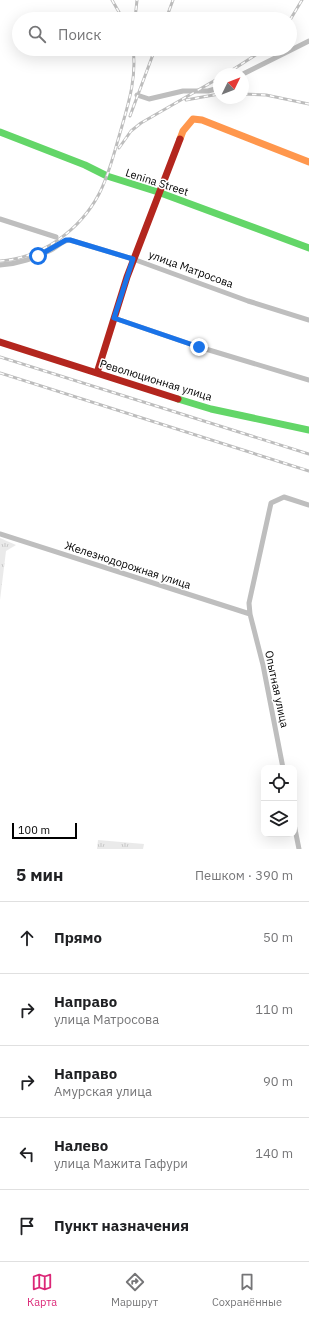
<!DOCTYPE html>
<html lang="ru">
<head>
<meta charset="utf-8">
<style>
  :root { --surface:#fff; --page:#f2f2f2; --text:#202124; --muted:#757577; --line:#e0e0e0; --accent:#db2777 }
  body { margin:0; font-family:"IBM Plex Sans",sans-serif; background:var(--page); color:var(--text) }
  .controls { position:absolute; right:12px; bottom:12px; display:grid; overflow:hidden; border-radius:8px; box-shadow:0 4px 16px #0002 }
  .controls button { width:36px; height:36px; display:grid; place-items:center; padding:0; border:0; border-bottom:1px solid var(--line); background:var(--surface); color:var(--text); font:20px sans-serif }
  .compass { position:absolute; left:213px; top:68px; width:36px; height:36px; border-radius:50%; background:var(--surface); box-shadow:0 4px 16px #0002; rotate:47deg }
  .scale { position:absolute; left:12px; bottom:10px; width:65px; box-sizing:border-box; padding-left:4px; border:2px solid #000; border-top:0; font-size:11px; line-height:14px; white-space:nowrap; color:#000; -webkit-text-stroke:3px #fff; paint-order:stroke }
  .stop { position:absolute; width:12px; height:12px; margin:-9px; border:3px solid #1a73e8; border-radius:50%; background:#fff }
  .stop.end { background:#1a73e8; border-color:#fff; box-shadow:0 1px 4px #0008 }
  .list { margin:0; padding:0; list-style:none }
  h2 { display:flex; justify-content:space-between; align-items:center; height:52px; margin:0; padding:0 16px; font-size:17px }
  h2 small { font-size:13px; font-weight:400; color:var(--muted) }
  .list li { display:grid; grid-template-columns:26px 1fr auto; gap:12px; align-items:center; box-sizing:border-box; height:72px; padding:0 16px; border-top:1px solid var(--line) }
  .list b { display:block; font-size:15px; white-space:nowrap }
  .list p { margin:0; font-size:13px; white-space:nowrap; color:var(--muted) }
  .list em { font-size:13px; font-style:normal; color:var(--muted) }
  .icon { flex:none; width:22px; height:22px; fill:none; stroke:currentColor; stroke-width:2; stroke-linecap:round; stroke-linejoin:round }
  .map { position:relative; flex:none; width:309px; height:849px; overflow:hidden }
  .search { position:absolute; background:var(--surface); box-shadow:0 4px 16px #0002; left:12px; right:12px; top:12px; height:44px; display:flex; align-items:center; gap:10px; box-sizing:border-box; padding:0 14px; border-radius:22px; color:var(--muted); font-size:15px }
  .sheet { height:412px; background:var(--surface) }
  nav { display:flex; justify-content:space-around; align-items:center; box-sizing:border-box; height:56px; border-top:1px solid var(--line); background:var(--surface); font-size:11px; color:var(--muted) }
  nav a { display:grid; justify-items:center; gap:2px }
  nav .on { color:var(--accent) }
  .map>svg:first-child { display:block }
</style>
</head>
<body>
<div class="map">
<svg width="309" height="849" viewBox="0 0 309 849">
  <defs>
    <pattern id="grass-tufts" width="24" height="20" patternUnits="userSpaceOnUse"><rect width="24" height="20" fill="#eaeaea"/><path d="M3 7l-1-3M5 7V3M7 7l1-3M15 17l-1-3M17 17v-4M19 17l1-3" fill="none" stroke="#c7c7c7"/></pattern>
  </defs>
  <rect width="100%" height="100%" fill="#fff"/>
  <!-- grass -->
  <path fill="url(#grass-tufts)" d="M 0,538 L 16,545 L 6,551 L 0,600 Z
    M 98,840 L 144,844 L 143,849 L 97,849 Z"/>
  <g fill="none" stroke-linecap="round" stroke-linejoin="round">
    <!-- street -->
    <path stroke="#bebebe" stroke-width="5" d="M 243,74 L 309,41
      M 137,95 L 149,99 L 183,91 L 208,91 L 219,88
      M 0,219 L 56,237
      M 0,265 C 19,264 34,258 51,250 C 57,247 63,240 70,240 L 133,259 L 248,301 L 309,320
      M 114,318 L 199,347 L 309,380
      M 0,534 L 250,614
      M 283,768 L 263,665 L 250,614 L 249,603 L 271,503 L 284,497 L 309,505
      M 294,824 L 299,849"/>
    <!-- fast -->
    <path stroke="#63d668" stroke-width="7" d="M 0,132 L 85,165 L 107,176 L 158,192 L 309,248
      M 178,399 L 211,409 L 309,430"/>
    <!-- slow -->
    <path stroke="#ff974d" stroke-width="7" d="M 180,139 L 183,131 L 193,119 L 202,120 L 309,162"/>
    <!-- jam -->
    <path stroke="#b3261e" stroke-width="7" d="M 0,342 L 178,399
      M 97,373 L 127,277 L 180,139"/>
    <defs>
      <path id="rail" d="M 112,0 L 123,19
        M 135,19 L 137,0
        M 166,19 L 173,0
        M 290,20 L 302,0
        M 226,74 L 265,49
        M 243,94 L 266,95 L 309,104
        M 186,100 L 219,94
        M 130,116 L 155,49
        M 119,148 L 131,131 L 141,123 L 219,78
        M 0,261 C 42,258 80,230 99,194 C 109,175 114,153 120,133 C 128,105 137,78 133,49
        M 0,357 L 309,454
        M 0,373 L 309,471"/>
    </defs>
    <!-- rail casing -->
    <use href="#rail" stroke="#bdbdbd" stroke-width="3"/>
    <!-- rail -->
    <use href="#rail" stroke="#fff" stroke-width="1.5" stroke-dasharray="4.5" stroke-linecap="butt"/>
  </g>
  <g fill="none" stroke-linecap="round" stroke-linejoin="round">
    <!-- route -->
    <path stroke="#1a73e8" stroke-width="5" d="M 38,256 L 66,240 L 70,240 L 133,259 L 114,318 L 199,347"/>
  </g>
  <g text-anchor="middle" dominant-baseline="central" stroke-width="3" stroke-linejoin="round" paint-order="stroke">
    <!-- street labels -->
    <g font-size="11" fill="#000" stroke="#fff">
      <text transform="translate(157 182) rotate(18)">Lenina Street</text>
      <text transform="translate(191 269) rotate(20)">улица Матросова</text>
      <text transform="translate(156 380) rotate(17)">Революционная улица</text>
      <text transform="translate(128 565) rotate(18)">Железнодорожная улица</text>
      <text transform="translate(277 689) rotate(78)">Опытная улица</text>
    </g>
  </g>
</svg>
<div class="controls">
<button><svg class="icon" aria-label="locate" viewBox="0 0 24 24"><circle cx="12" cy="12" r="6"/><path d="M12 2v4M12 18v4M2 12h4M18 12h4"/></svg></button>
<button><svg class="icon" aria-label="layers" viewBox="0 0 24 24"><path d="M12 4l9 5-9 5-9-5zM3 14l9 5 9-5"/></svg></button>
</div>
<svg class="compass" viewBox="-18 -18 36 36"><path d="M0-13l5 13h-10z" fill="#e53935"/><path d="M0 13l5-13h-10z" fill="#757577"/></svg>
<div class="scale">100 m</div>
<div class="stop" style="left:38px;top:256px"></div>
<div class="stop end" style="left:199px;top:347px"></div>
<div class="search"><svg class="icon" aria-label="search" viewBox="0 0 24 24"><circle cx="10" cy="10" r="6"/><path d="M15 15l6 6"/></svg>Поиск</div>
</div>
<section class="sheet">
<h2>5 мин<small>Пешком · 390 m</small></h2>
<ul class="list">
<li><svg class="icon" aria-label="ahead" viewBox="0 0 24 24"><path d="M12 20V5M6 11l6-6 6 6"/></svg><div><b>Прямо</b></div><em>50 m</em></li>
<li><svg class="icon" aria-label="right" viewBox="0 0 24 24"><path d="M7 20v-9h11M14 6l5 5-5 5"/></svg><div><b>Направо</b><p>улица Матросова</p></div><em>110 m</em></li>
<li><svg class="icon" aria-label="right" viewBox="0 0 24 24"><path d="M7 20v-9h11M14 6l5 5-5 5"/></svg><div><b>Направо</b><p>Амурская улица</p></div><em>90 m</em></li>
<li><svg class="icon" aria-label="left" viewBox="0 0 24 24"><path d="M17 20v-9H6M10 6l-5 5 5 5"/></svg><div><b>Налево</b><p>улица Мажита Гафури</p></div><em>140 m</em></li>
<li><svg class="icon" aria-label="arrive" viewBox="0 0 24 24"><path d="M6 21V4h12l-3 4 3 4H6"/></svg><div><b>Пункт назначения</b></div></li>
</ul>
</section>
<nav>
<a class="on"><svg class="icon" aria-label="map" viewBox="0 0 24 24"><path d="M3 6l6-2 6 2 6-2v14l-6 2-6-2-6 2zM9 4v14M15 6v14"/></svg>Карта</a>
<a><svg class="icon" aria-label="directions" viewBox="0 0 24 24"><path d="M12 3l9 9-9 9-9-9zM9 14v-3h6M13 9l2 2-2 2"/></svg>Маршрут</a>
<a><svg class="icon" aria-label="saved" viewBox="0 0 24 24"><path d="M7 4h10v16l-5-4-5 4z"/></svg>Сохранённые</a>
</nav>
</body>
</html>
